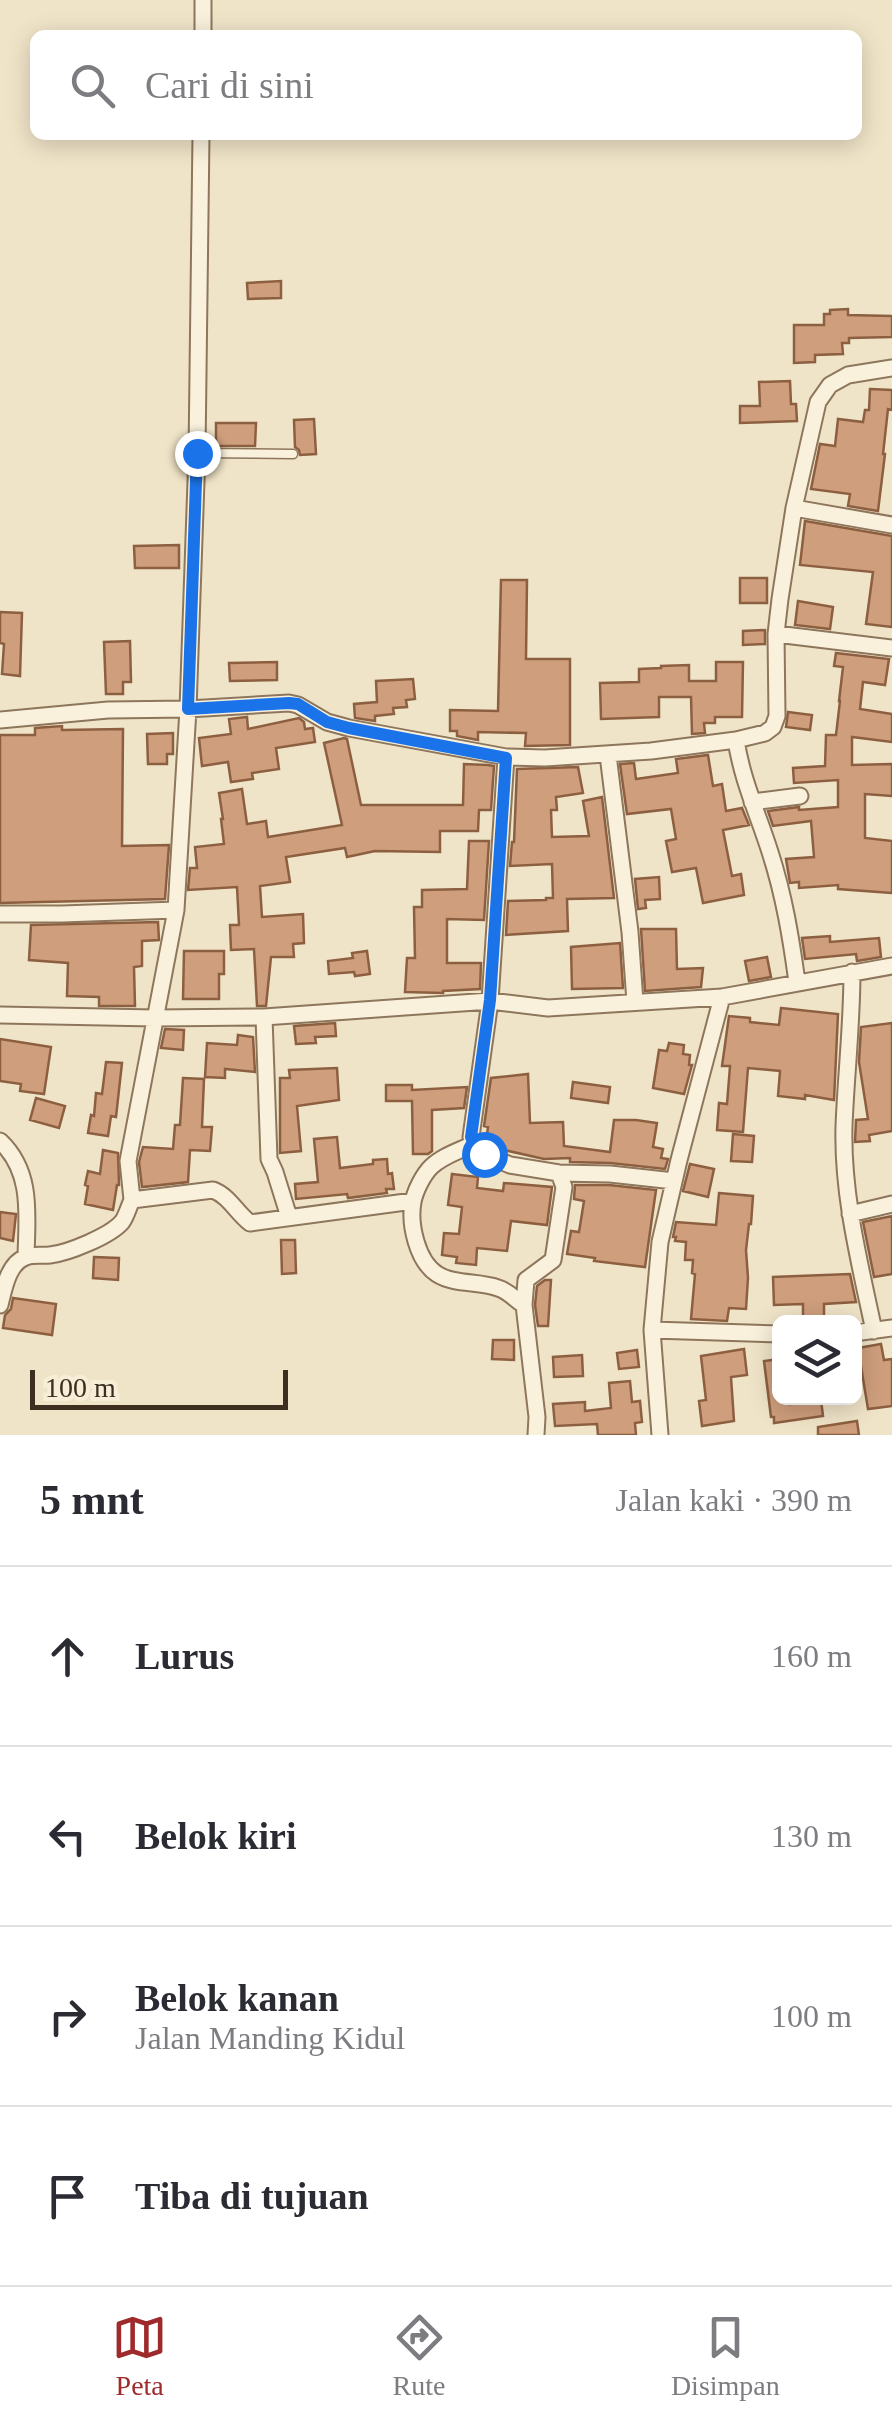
<!DOCTYPE html>
<html lang="id">
<head>
<meta charset="utf-8">
<style>
  :root { --surface:#fff; --page:#f2f2f3; --text:#2b2b33; --muted:#7c7c81; --line:#e1e1e2; --accent:#9e2a2b }
  body { margin:0; font-family:Georgia,serif; background:var(--page); color:var(--text) }
  .controls { position:absolute; right:30px; bottom:30px; display:grid; overflow:hidden; border-radius:15px; box-shadow:0 5px 25px #0003 }
  .controls button { width:90px; height:90px; display:grid; place-items:center; padding:0; border:0; border-bottom:2px solid var(--line); background:var(--surface); color:var(--text); font:50px sans-serif }
  .scale { position:absolute; left:30px; bottom:25px; width:258px; box-sizing:border-box; padding-left:10px; border:5px solid #3d2e20; border-top:0; font-size:28px; line-height:35px; white-space:nowrap; color:#3d2e20; -webkit-text-stroke:8px #f7eed8; paint-order:stroke }
  .stop { position:absolute; width:30px; height:30px; margin:-22px; border:8px solid #1a73e8; border-radius:50%; background:#fff }
  .stop.end { background:#1a73e8; border-color:#fff; box-shadow:0 2px 10px #0008 }
  .list { margin:0; padding:0; list-style:none }
  h2 { display:flex; justify-content:space-between; align-items:center; height:130px; margin:0; padding:0 40px; font-size:42px }
  h2 small { font-size:32px; font-weight:400; color:var(--muted) }
  .list li { display:grid; grid-template-columns:65px 1fr auto; gap:30px; align-items:center; box-sizing:border-box; height:180px; padding:0 40px; border-top:2px solid var(--line) }
  .list b { display:block; font-size:38px; white-space:nowrap }
  .list p { margin:0; font-size:32px; white-space:nowrap; color:var(--muted) }
  .list em { font-size:32px; font-style:normal; color:var(--muted) }
  .icon { flex:none; width:55px; height:55px; fill:none; stroke:currentColor; stroke-width:2; stroke-linecap:round; stroke-linejoin:round }
  .map { position:relative; flex:none; width:892px; height:1435px; overflow:hidden }
  .search { position:absolute; background:var(--surface); box-shadow:0 5px 25px #0003; left:30px; right:30px; top:30px; height:110px; display:flex; align-items:center; gap:25px; box-sizing:border-box; padding:0 35px; border-radius:15px; color:var(--muted); font-size:38px }
  .sheet { height:850px; background:var(--surface) }
  nav { display:flex; justify-content:space-around; align-items:center; box-sizing:border-box; height:140px; border-top:2px solid var(--line); background:var(--surface); font-size:28px; color:var(--muted) }
  nav a { display:grid; justify-items:center; gap:5px }
  nav .on { color:var(--accent) }
  .map>svg:first-child { display:block }
</style>
</head>
<body>
<div class="map">
<svg width="892" height="1435" viewBox="0 0 892 1435">
  <rect width="100%" height="100%" fill="#f0e4c8"/>
  <!-- building -->
  <path fill="#cf9f7d" stroke="#8d5f41" stroke-width="2.5" d="M 281,281 L 281,298 L 248,299 L 247,283 Z
    M 848,309 L 848,315 L 892,316 L 892,337 L 849,338 L 849,343 L 842,343 L 843,354 L 815,355 L 815,362 L 794,363 L 794,325 L 824,325 L 824,314 L 830,314 L 830,310 Z
    M 790,381 L 791,404 L 796,404 L 797,421 L 740,423 L 740,406 L 760,406 L 759,382 Z
    M 870,389 L 892,390 L 892,410 L 888,409 L 883,454 L 885,454 L 878,511 L 848,506 L 850,494 L 811,489 L 820,444 L 835,446 L 838,419 L 863,422 L 865,410 L 869,410 Z
    M 314,419 L 316,454 L 300,455 L 299,450 L 295,447 L 294,420 Z
    M 216,423 L 256,423 L 255,446 L 216,446 Z
    M 805,521 L 892,536 L 892,627 L 866,624 L 873,572 L 800,565 Z
    M 179,545 L 179,568 L 135,568 L 134,546 Z
    M 740,578 L 767,578 L 767,603 L 740,603 Z
    M 501,580 L 527,580 L 526,659 L 570,659 L 570,745 L 525,746 L 526,733 L 478,732 L 478,740 L 457,736 L 457,731 L 450,731 L 450,710 L 498,711 Z
    M 798,601 L 833,607 L 830,629 L 795,625 Z
    M 0,612 L 22,613 L 20,676 L 2,674 L 4,644 L 0,643 Z
    M 765,630 L 765,644 L 743,645 L 743,631 Z
    M 130,641 L 131,682 L 123,682 L 123,694 L 106,694 L 104,642 Z
    M 836,653 L 889,659 L 885,685 L 863,682 L 860,709 L 892,714 L 892,742 L 852,737 L 852,765 L 892,764 L 892,796 L 865,794 L 865,838 L 892,841 L 892,893 L 838,889 L 838,885 L 799,888 L 799,882 L 790,883 L 786,859 L 814,857 L 811,821 L 773,826 L 768,811 L 799,807 L 799,810 L 838,807 L 838,780 L 794,783 L 793,768 L 825,766 L 826,735 L 836,735 L 840,701 L 839,701 L 843,667 L 834,666 Z
    M 277,662 L 277,680 L 230,681 L 229,663 Z
    M 716,662 L 743,662 L 742,717 L 715,717 L 715,723 L 704,723 L 705,733 L 692,734 L 691,697 L 659,697 L 659,717 L 601,719 L 600,683 L 639,682 L 639,669 L 661,668 L 661,666 L 689,665 L 689,681 L 716,681 Z
    M 413,679 L 415,699 L 406,700 L 407,707 L 393,708 L 394,714 L 375,716 L 375,721 L 355,718 L 354,704 L 377,702 L 376,681 Z
    M 788,712 L 812,715 L 810,730 L 786,727 Z
    M 247,717 L 248,729 L 299,718 L 304,722 L 305,729 L 313,728 L 315,742 L 276,748 L 279,769 L 252,773 L 253,779 L 231,782 L 228,762 L 202,766 L 199,738 L 231,734 L 229,719 Z
    M 62,726 L 62,730 L 123,729 L 122,846 L 169,845 L 165,899 L 0,903 L 0,735 L 35,735 L 35,728 Z
    M 173,733 L 173,754 L 167,754 L 167,764 L 148,764 L 147,734 Z
    M 344,738 L 347,739 L 361,805 L 463,805 L 464,764 L 488,765 L 494,766 L 491,810 L 479,810 L 478,831 L 440,831 L 440,852 L 375,851 L 347,857 L 345,848 L 286,857 L 290,882 L 260,886 L 262,917 L 303,914 L 304,943 L 293,944 L 294,957 L 271,957 L 266,1006 L 257,1006 L 254,949 L 231,950 L 230,925 L 239,925 L 237,887 L 188,890 L 190,868 L 197,868 L 195,847 L 224,844 L 221,819 L 223,819 L 219,793 L 242,789 L 247,824 L 266,821 L 268,837 L 342,825 L 324,743 Z
    M 708,755 L 713,786 L 722,784 L 726,811 L 742,808 L 749,825 L 723,830 L 732,876 L 741,874 L 744,895 L 703,903 L 696,868 L 672,872 L 666,841 L 676,839 L 671,809 L 627,814 L 620,764 L 634,763 L 636,779 L 678,773 L 676,759 Z
    M 578,767 L 583,793 L 556,797 L 557,810 L 551,810 L 552,837 L 589,836 L 583,801 L 602,797 L 614,898 L 567,899 L 568,931 L 506,935 L 508,901 L 546,900 L 546,898 L 553,898 L 552,864 L 510,866 L 512,842 L 514,842 L 517,769 Z
    M 469,841 L 489,841 L 484,920 L 447,919 L 447,963 L 481,963 L 480,989 L 443,991 L 443,993 L 405,992 L 407,958 L 415,958 L 414,907 L 422,907 L 422,890 L 467,889 Z
    M 659,877 L 660,899 L 645,900 L 646,908 L 638,909 L 635,879 Z
    M 158,922 L 159,940 L 142,941 L 142,966 L 134,967 L 135,1006 L 99,1006 L 99,997 L 67,996 L 68,963 L 29,960 L 31,925 Z
    M 641,929 L 676,929 L 677,969 L 703,968 L 701,987 L 645,991 Z
    M 830,936 L 830,942 L 879,938 L 881,957 L 857,961 L 856,954 L 805,959 L 802,938 Z
    M 620,943 L 623,988 L 572,989 L 571,947 Z
    M 184,951 L 224,951 L 224,974 L 219,974 L 219,999 L 183,999 Z
    M 367,951 L 370,974 L 355,976 L 354,972 L 329,974 L 328,961 L 353,958 L 352,953 Z
    M 767,957 L 771,977 L 749,981 L 745,961 Z
    M 781,1008 L 838,1014 L 834,1100 L 805,1095 L 805,1099 L 778,1096 L 780,1071 L 748,1068 L 743,1132 L 717,1130 L 719,1103 L 727,1104 L 730,1066 L 722,1066 L 729,1016 L 750,1018 L 750,1022 L 779,1025 Z
    M 335,1023 L 336,1036 L 315,1037 L 316,1043 L 296,1044 L 294,1026 Z
    M 892,1023 L 892,1131 L 869,1135 L 870,1141 L 855,1142 L 856,1120 L 868,1119 L 859,1062 L 861,1027 Z
    M 165,1029 L 184,1030 L 183,1050 L 161,1048 Z
    M 238,1035 L 253,1037 L 255,1072 L 225,1069 L 225,1078 L 205,1077 L 207,1043 L 237,1045 Z
    M 0,1039 L 51,1047 L 44,1094 L 20,1091 L 21,1084 L 0,1081 Z
    M 669,1043 L 684,1045 L 683,1054 L 690,1055 L 689,1065 L 692,1065 L 684,1094 L 653,1088 L 659,1050 L 667,1051 Z
    M 106,1062 L 122,1063 L 116,1117 L 111,1116 L 108,1136 L 88,1133 L 91,1115 L 94,1116 L 96,1093 L 102,1094 Z
    M 337,1068 L 339,1100 L 297,1106 L 301,1151 L 280,1153 L 280,1078 L 290,1078 L 289,1070 Z
    M 528,1074 L 530,1123 L 563,1122 L 564,1146 L 610,1152 L 614,1120 L 636,1120 L 657,1123 L 653,1147 L 663,1149 L 661,1158 L 668,1159 L 665,1169 L 610,1163 L 570,1162 L 570,1158 L 544,1159 L 504,1150 L 486,1143 L 488,1127 L 484,1126 L 491,1078 Z
    M 183,1078 L 204,1079 L 202,1127 L 212,1127 L 210,1151 L 190,1150 L 188,1182 L 142,1187 L 139,1162 L 143,1147 L 173,1149 L 175,1125 L 180,1125 Z
    M 573,1082 L 610,1087 L 608,1103 L 571,1098 Z
    M 386,1085 L 412,1085 L 412,1090 L 467,1087 L 464,1108 L 432,1110 L 432,1151 L 428,1154 L 413,1154 L 412,1101 L 386,1101 Z
    M 36,1098 L 65,1106 L 59,1128 L 30,1120 Z
    M 733,1134 L 754,1136 L 752,1162 L 731,1161 Z
    M 337,1137 L 340,1168 L 373,1164 L 373,1160 L 387,1159 L 388,1174 L 392,1173 L 394,1189 L 386,1189 L 387,1193 L 348,1198 L 347,1194 L 296,1199 L 295,1184 L 318,1182 L 314,1139 Z
    M 103,1150 L 118,1153 L 119,1185 L 117,1185 L 113,1210 L 85,1204 L 88,1186 L 85,1185 L 88,1171 L 100,1174 Z
    M 690,1164 L 714,1169 L 708,1197 L 683,1191 Z
    M 452,1174 L 478,1177 L 477,1188 L 503,1191 L 504,1183 L 552,1187 L 547,1225 L 511,1221 L 507,1251 L 477,1248 L 476,1265 L 456,1263 L 457,1257 L 442,1255 L 444,1233 L 459,1234 L 462,1207 L 448,1205 Z
    M 575,1185 L 609,1185 L 656,1190 L 645,1267 L 594,1261 L 595,1258 L 567,1254 L 571,1231 L 579,1232 L 584,1201 L 574,1199 Z
    M 719,1193 L 753,1196 L 751,1224 L 749,1224 L 746,1250 L 748,1278 L 746,1309 L 729,1308 L 727,1321 L 691,1319 L 695,1274 L 692,1273 L 693,1260 L 685,1260 L 686,1242 L 675,1241 L 676,1237 L 673,1237 L 676,1222 L 716,1225 Z
    M 0,1212 L 16,1214 L 13,1241 L 0,1238 Z
    M 892,1216 L 892,1274 L 874,1277 L 863,1222 Z
    M 281,1240 L 295,1240 L 296,1273 L 282,1274 Z
    M 94,1257 L 119,1258 L 118,1280 L 93,1278 Z
    M 850,1274 L 856,1302 L 824,1304 L 824,1321 L 803,1322 L 803,1304 L 774,1305 L 773,1277 Z
    M 545,1280 L 551,1280 L 548,1326 L 538,1326 L 535,1305 L 537,1286 Z
    M 13,1298 L 56,1304 L 52,1335 L 3,1328 L 5,1315 L 11,1309 Z
    M 493,1340 L 514,1340 L 514,1360 L 492,1359 Z
    M 881,1344 L 884,1360 L 892,1359 L 892,1406 L 868,1409 L 858,1348 Z
    M 744,1349 L 747,1375 L 731,1377 L 734,1421 L 702,1426 L 699,1401 L 706,1400 L 701,1356 Z
    M 637,1350 L 639,1367 L 619,1369 L 617,1353 Z
    M 582,1355 L 583,1376 L 554,1377 L 553,1357 Z
    M 780,1359 L 780,1400 L 789,1398 L 790,1404 L 821,1400 L 823,1416 L 774,1423 L 774,1417 L 771,1417 L 764,1361 Z
    M 630,1381 L 632,1402 L 640,1401 L 642,1422 L 635,1423 L 636,1435 L 598,1435 L 597,1424 L 555,1426 L 553,1404 L 585,1402 L 585,1411 L 611,1408 L 609,1383 Z
    M 857,1421 L 859,1435 L 818,1435 L 818,1427 Z"/>
  <g fill="none" stroke-linecap="round" stroke-linejoin="round">
    <defs>
      <path id="lane" d="M 197,453 L 293,454"/>
      <path id="street" d="M 203,35 L 203,0
        M 794,508 L 892,525
        M 776,634 L 892,648
        M 0,720 L 108,710 L 188,709 L 197,453 L 201,135
        M 736,740 C 742,780 758,814 770,852 C 784,895 791,938 797,982
        M 608,755 L 630,932 L 635,1002
        M 506,757 L 490,1001 L 471,1137 L 477,1151 L 510,1165 L 559,1173 L 610,1174 L 674,1181
        M 752,802 L 800,796
        M 0,914 L 62,914 L 176,910
        M 852,972 C 852,1024 846,1075 844,1126 C 842,1195 860,1264 874,1331
        M 0,1015 L 155,1018 L 264,1017 L 490,1001 L 548,1008 L 722,997 L 892,966
        M 264,1017 L 269,1159 L 275,1172 L 289,1217
        M 0,1141 C 33,1172 27,1215 26,1256
        M 473,1144 C 459,1151 442,1156 431,1167 C 423,1175 415,1191 413,1202 C 409,1224 417,1261 437,1274 C 454,1285 479,1281 498,1288 C 509,1291 515,1300 524,1305
        M 132,1200 L 128,1161 L 176,910 L 188,709 L 289,703 L 298,705 L 327,722 L 349,728 L 506,757 L 545,758 L 651,751 L 736,740 L 765,733 L 773,727 L 777,716 L 776,634 L 780,599 L 794,508 L 818,402 L 830,385 L 848,375 L 892,368
        M 850,1214 L 892,1204
        M 0,1305 C 4,1289 8,1263 26,1257 C 32,1254 43,1256 50,1255 C 68,1253 110,1236 122,1222 C 126,1217 129,1206 132,1200 L 213,1190 C 229,1196 236,1212 250,1223 L 413,1201
        M 652,1330 L 780,1334
        M 854,1333 L 892,1328
        M 536,1435 L 537,1417 L 524,1305 L 526,1280 L 553,1260 L 564,1187 L 559,1173
        M 660,1435 L 652,1330 L 660,1242 L 679,1160 L 722,997"/>
    </defs>
    <!-- lane casing -->
    <use href="#lane" stroke="#8d765c" stroke-width="11"/>
    <!-- street casing -->
    <use href="#street" stroke="#8d765c" stroke-width="19"/>
    <!-- lane -->
    <use href="#lane" stroke="#faf1dc" stroke-width="8"/>
    <!-- street -->
    <use href="#street" stroke="#faf1dc" stroke-width="15"/>
  </g>
  <g fill="none" stroke-linecap="round" stroke-linejoin="round">
    <!-- route -->
    <path stroke="#1a73e8" stroke-width="12" d="M 197,453 L 188,709 L 289,703 L 298,704 L 327,722 L 349,728 L 506,758 L 490,1000 L 471,1137 L 477,1151 L 484,1154"/>
  </g>
</svg>
<div class="controls">
<button><svg class="icon" aria-label="layers" viewBox="0 0 24 24"><path d="M12 4l9 5-9 5-9-5zM3 14l9 5 9-5"/></svg></button>
</div>
<div class="scale">100 m</div>
<div class="stop" style="left:484px;top:1154px"></div>
<div class="stop end" style="left:197px;top:453px"></div>
<div class="search"><svg class="icon" aria-label="search" viewBox="0 0 24 24"><circle cx="10" cy="10" r="6"/><path d="M15 15l6 6"/></svg>Cari di sini</div>
</div>
<section class="sheet">
<h2>5 mnt<small>Jalan kaki · 390 m</small></h2>
<ul class="list">
<li><svg class="icon" aria-label="ahead" viewBox="0 0 24 24"><path d="M12 20V5M6 11l6-6 6 6"/></svg><div><b>Lurus</b></div><em>160 m</em></li>
<li><svg class="icon" aria-label="left" viewBox="0 0 24 24"><path d="M17 20v-9H6M10 6l-5 5 5 5"/></svg><div><b>Belok kiri</b></div><em>130 m</em></li>
<li><svg class="icon" aria-label="right" viewBox="0 0 24 24"><path d="M7 20v-9h11M14 6l5 5-5 5"/></svg><div><b>Belok kanan</b><p>Jalan Manding Kidul</p></div><em>100 m</em></li>
<li><svg class="icon" aria-label="arrive" viewBox="0 0 24 24"><path d="M6 21V4h12l-3 4 3 4H6"/></svg><div><b>Tiba di tujuan</b></div></li>
</ul>
</section>
<nav>
<a class="on"><svg class="icon" aria-label="map" viewBox="0 0 24 24"><path d="M3 6l6-2 6 2 6-2v14l-6 2-6-2-6 2zM9 4v14M15 6v14"/></svg>Peta</a>
<a><svg class="icon" aria-label="directions" viewBox="0 0 24 24"><path d="M12 3l9 9-9 9-9-9zM9 14v-3h6M13 9l2 2-2 2"/></svg>Rute</a>
<a><svg class="icon" aria-label="saved" viewBox="0 0 24 24"><path d="M7 4h10v16l-5-4-5 4z"/></svg>Disimpan</a>
</nav>
</body>
</html>
